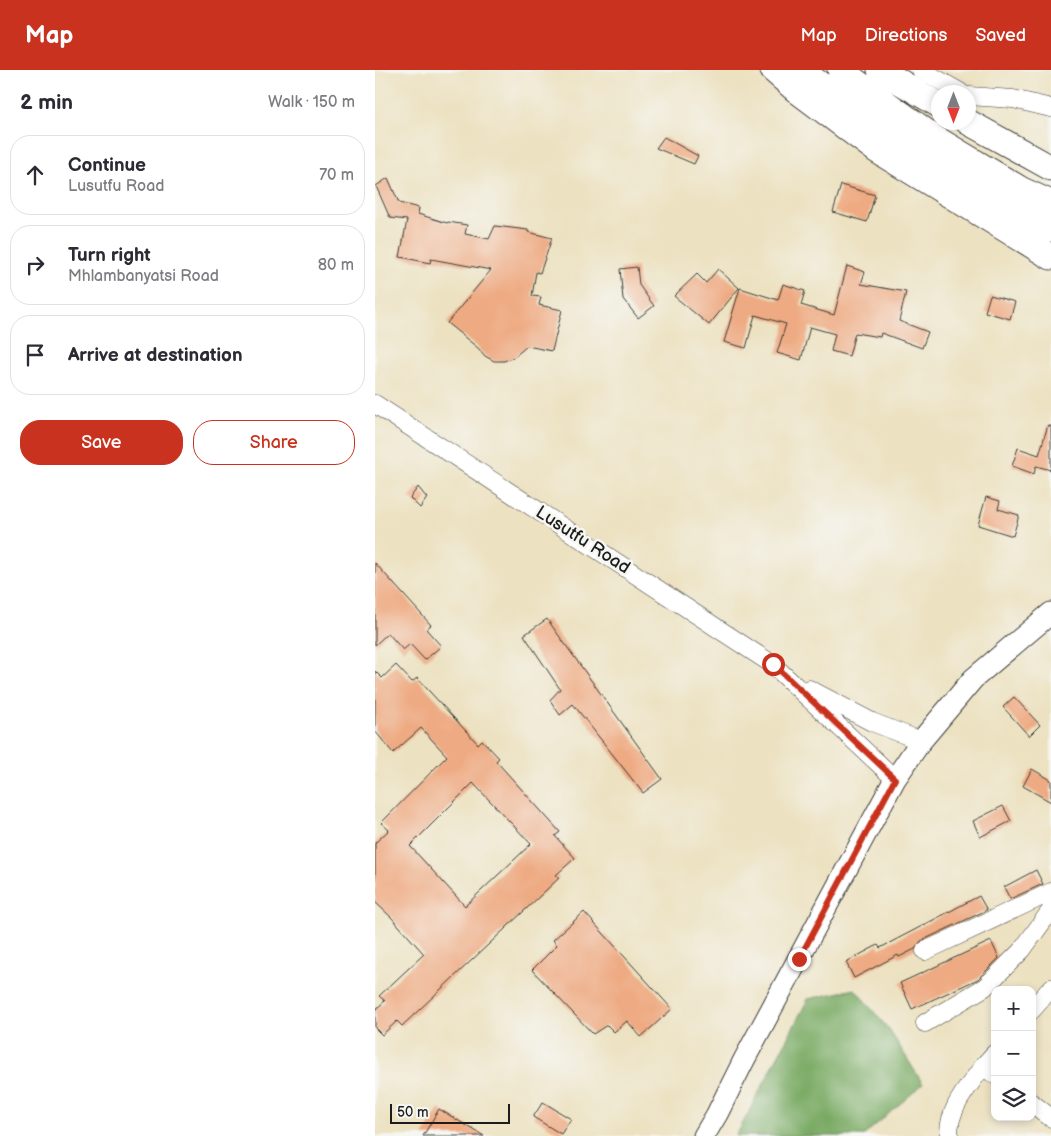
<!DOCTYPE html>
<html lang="en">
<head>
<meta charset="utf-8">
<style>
  :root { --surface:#fff; --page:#f7f7f7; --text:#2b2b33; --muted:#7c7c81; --line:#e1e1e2; --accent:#c8321e }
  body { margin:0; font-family:"Balsamiq Sans",sans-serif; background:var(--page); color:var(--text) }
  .controls { position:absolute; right:15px; bottom:15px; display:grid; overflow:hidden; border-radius:10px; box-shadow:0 2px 8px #0003 }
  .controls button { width:45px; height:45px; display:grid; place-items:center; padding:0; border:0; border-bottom:1px solid var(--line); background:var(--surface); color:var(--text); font:25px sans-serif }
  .compass { position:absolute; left:556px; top:15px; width:45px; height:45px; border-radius:50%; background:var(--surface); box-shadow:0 2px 8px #0003; rotate:180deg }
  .scale { position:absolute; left:15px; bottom:12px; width:120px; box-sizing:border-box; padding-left:5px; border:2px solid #1c1c1c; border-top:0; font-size:14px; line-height:18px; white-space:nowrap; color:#1c1c1c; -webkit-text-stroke:4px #f6f6f2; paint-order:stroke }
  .stop { position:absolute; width:15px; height:15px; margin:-11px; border:4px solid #c8321e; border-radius:50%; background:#fff }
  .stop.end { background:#c8321e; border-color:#fff; box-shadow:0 1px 5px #0008 }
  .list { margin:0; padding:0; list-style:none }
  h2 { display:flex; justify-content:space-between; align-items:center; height:65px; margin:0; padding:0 20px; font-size:21px }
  h2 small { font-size:16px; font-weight:400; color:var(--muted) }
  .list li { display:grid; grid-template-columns:32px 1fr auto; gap:15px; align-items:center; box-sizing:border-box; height:80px; margin:0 10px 10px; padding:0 10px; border:1px solid var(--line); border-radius:20px }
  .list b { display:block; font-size:19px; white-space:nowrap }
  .list p { margin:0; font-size:16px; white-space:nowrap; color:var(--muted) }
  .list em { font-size:16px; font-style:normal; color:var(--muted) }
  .actions { display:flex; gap:10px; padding:15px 20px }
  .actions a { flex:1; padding:11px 0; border:1px solid var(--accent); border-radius:20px; text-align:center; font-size:18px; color:var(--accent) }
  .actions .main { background:var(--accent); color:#fff }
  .icon { flex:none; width:28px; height:28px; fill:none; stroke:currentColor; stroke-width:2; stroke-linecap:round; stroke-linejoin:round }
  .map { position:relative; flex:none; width:676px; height:1066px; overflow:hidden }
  header { display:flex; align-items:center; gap:30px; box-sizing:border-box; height:70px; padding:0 25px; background:var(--accent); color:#fff }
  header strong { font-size:24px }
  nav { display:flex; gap:28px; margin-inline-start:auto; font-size:18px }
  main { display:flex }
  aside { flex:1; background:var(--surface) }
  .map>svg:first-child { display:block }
</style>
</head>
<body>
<header>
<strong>Map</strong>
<nav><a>Map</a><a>Directions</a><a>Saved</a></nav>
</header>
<main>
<aside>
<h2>2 min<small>Walk · 150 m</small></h2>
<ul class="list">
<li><svg class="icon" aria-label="ahead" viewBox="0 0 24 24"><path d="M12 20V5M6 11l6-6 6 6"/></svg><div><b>Continue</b><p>Lusutfu Road</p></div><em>70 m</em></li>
<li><svg class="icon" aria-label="right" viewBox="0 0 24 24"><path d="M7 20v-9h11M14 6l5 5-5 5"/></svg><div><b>Turn right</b><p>Mhlambanyatsi Road</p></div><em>80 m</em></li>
<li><svg class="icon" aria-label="arrive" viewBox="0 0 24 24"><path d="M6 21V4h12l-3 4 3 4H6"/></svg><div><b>Arrive at destination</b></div></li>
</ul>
<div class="actions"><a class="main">Save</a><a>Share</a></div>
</aside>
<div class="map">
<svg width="676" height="1066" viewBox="0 0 676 1066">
  <rect width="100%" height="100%" fill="#f6f6f2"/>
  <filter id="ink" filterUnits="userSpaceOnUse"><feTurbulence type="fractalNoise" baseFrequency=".02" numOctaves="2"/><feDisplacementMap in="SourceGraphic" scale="10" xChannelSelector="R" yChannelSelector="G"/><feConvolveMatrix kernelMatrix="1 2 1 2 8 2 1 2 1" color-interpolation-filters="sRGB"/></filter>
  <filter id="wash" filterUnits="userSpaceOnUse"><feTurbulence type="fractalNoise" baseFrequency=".0096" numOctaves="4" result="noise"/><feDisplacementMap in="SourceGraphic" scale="20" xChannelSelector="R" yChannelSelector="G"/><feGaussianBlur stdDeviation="1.12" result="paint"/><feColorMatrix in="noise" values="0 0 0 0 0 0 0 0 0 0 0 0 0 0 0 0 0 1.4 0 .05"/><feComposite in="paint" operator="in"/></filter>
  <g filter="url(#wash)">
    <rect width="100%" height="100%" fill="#ece1c0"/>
    <!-- forest -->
    <path fill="#79aa63" stroke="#4a6340" d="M 480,919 L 515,961 L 548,1014 L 488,1066 L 361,1066 L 433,929 Z"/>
    <g id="blocks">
      <!-- building -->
      <path fill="#eeaa82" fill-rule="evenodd" d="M 289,67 L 323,86 L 319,94 L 281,78 Z
        M 13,108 L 24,133 L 44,138 L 43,144 L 72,153 L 73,152 L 92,155 L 90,164 L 114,169 L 120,156 L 153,160 L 153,162 L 177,168 L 165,203 L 161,202 L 157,226 L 166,227 L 164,235 L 187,240 L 177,281 L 152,276 L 139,287 L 129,291 L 119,291 L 110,286 L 103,278 L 72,253 L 116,200 L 56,189 L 55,193 L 25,187 L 32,150 L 15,148 L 1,116 Z
        M 466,115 L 500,125 L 492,152 L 458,142 Z
        M 472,196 L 490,202 L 486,214 L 531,222 L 524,251 L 553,262 L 547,278 L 506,263 L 505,267 L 480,263 L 474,286 L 456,281 L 460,264 L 435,257 L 426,290 L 402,283 L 411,254 L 380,245 L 371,278 L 349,272 L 365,218 L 403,230 L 408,214 L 430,221 L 426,235 L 459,245 Z
        M 262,197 L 264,215 L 279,236 L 263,248 L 248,229 L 245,199 Z
        M 343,199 L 364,218 L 334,255 L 299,226 L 322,204 L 331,213 Z
        M 615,225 L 640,232 L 635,249 L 610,242 Z
        M 673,355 L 676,356 L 676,400 L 661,396 L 659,404 L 637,396 L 643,378 L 664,385 Z
        M 43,417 L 52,428 L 45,438 L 35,428 Z
        M 611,427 L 625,431 L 623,439 L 644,445 L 638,466 L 603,455 Z
        M 0,493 L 56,555 L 51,559 L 66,576 L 50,590 L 35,574 L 28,580 L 13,563 L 0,575 Z
        M 172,549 L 287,709 L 268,723 L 198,634 L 185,645 L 175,630 L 185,619 L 149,565 Z
        M 21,595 L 37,612 L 42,608 L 103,674 L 107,670 L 124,688 L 121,691 L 185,762 L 180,766 L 200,788 L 181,805 L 184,808 L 27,956 L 22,951 L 7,965 L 0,958 L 0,940 L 10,931 L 4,926 L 49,884 L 17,848 L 0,832 L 0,773 L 14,760 L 6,753 L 72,686 L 46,658 L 18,683 L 0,661 L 0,601 L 7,608 ZM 98,713 L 156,774 L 90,836 L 35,776 Z
        M 639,627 L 665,655 L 654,666 L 628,637 Z
        M 657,699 L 676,710 L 676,732 L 648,716 Z
        M 628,736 L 636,751 L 605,767 L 598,751 Z
        M 661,800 L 668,814 L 635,829 L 629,817 Z
        M 604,826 L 612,840 L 546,871 L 540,879 L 524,887 L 523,885 L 479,908 L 471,892 L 503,875 L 505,878 Z
        M 209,842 L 297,939 L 266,967 L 252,951 L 239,962 L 232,955 L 218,964 L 157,900 L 182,875 L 178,870 Z
        M 616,871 L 624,888 L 603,909 L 537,939 L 525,913 Z
        M 168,1032 L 196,1049 L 186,1064 L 158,1047 Z
        M 64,1039 L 109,1066 L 48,1066 Z"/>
    </g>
  </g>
  <g filter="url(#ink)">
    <use href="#blocks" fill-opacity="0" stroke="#3b3a35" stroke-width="1"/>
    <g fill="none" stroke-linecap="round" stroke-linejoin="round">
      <defs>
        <path id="minor" d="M 546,0 L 585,22
          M 594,26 L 638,29 L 676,38
          M 0,334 L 397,594 L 520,709
          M 434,619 L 497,652 L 546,671
          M 550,881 L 676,822
          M 657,940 L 676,918
          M 550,953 L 610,917 L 647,880 L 676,840
          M 620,983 L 608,996 L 620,1005
          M 657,1033 L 676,1048
          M 574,1066 C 573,1038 593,1018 608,996"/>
        <path id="major" d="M 329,1066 L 342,1044 L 369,990 L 520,709 L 546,671 L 598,609 L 676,543"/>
        <path id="highway" d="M 398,0 L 421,20 L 501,80 L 676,187
          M 425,0 L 562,96 L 659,151 L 676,159
          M 465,0 L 560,68 L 647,120 L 676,133
          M 505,0 L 564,35
          M 593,52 L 676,98"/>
      </defs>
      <!-- minor casing -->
      <use href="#minor" stroke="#3b3a35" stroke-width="19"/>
      <!-- major casing -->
      <use href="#major" stroke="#3b3a35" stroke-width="23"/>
      <!-- highway casing -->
      <use href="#highway" stroke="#3b3a35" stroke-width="27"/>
      <!-- minor -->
      <use href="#minor" stroke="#fff" stroke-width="18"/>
      <!-- major -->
      <use href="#major" stroke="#fff" stroke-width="21"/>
      <!-- highway -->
      <use href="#highway" stroke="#fff" stroke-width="25"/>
    </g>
  </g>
  <g fill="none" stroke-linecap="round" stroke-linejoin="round" filter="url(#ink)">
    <!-- route -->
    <path stroke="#c8321e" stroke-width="6" d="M 398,594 L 520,709 L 424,889"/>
  </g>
  <g text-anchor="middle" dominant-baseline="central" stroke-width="5" stroke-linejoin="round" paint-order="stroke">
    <!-- street labels -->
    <g font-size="18" fill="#1c1c1c" stroke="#f6f6f2">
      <text transform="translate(208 470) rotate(33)">Lusutfu Road</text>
    </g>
  </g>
</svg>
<div class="controls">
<button>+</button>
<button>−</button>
<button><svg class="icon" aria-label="layers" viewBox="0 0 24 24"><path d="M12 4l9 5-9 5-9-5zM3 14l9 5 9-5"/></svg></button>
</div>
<svg class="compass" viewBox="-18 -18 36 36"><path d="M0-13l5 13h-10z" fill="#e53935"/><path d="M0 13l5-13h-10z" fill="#7c7c81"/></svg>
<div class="scale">50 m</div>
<div class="stop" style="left:398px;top:594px"></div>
<div class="stop end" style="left:424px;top:889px"></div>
</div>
</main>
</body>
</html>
